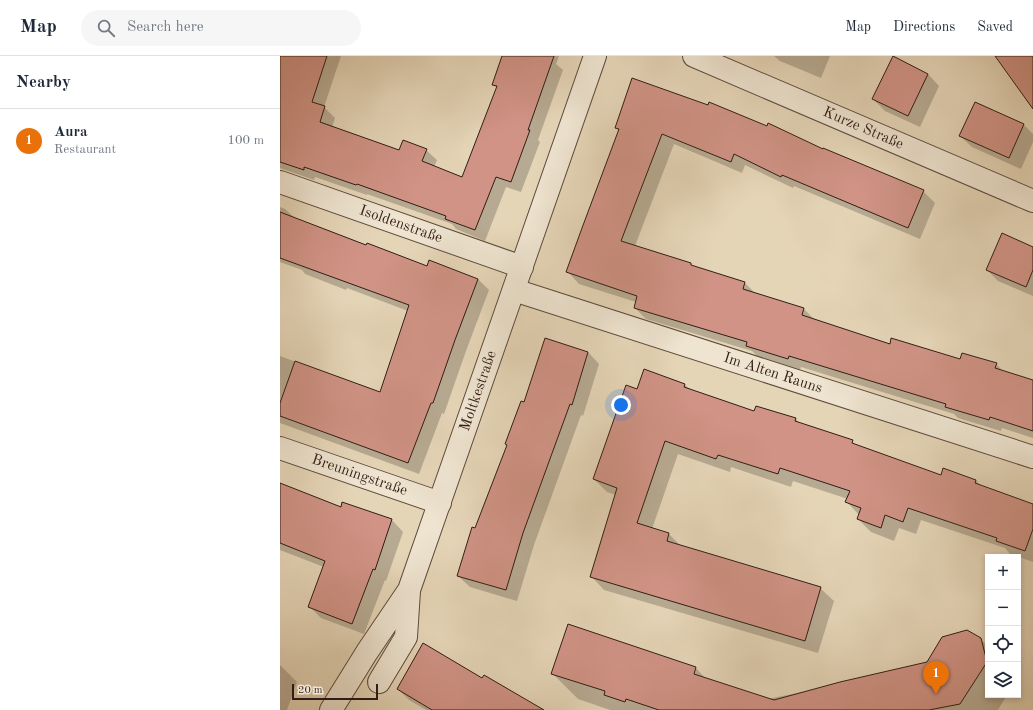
<!DOCTYPE html>
<html lang="en">
<head>
<meta charset="utf-8">
<style>
  :root { --surface:#fff; --page:#f6f6f7; --text:#1f2937; --muted:#747a83; --line:#e0e1e3; --accent:#0b8043 }
  body { margin:0; font-family:"Old Standard TT",serif; background:var(--page); color:var(--text) }
  .controls { position:absolute; right:12px; bottom:12px; display:grid; overflow:hidden; border-radius:0px; box-shadow:0 2px 6px #0003 }
  .controls button { width:36px; height:36px; display:grid; place-items:center; padding:0; border:0; border-bottom:1px solid var(--line); background:var(--surface); color:var(--text); font:20px sans-serif }
  .scale { position:absolute; left:12px; bottom:10px; width:86px; box-sizing:border-box; padding-left:4px; border:2px solid #311d16; border-top:0; font-size:11px; line-height:14px; white-space:nowrap; color:#311d16; -webkit-text-stroke:3px #eee4d0; paint-order:stroke }
  .you { position:absolute; left:341px; top:349px; width:14px; height:14px; margin:-10px; border:3px solid #fff; border-radius:50%; background:#1a73e8; box-shadow:0 0 0 6px #1a73e833 }
  .badge { display:grid; place-items:center; width:26px; height:26px; border-radius:50%; background:var(--accent); color:#fff; font-size:13px; font-weight:700 }
  .pin { position:absolute; translate:-50% -33px; filter:drop-shadow(0 1px 2px #0008) }
  .pin::after { content:''; position:absolute; top:21px; width:14px; height:12px; background:inherit; clip-path:polygon(0 0,100% 0,50% 100%) }
  .list { margin:0; padding:0; list-style:none }
  h2 { display:flex; justify-content:space-between; align-items:center; height:52px; margin:0; padding:0 16px; font-size:17px }
  h2 small { font-size:13px; font-weight:400; color:var(--muted) }
  .list li { display:grid; grid-template-columns:26px 1fr auto; gap:12px; align-items:center; box-sizing:border-box; height:64px; padding:0 16px; border-top:1px solid var(--line) }
  .list b { display:block; font-size:15px; white-space:nowrap }
  .list p { margin:0; font-size:13px; white-space:nowrap; color:var(--muted) }
  .list em { font-size:13px; font-style:normal; color:var(--muted) }
  .icon { flex:none; width:22px; height:22px; fill:none; stroke:currentColor; stroke-width:2; stroke-linecap:round; stroke-linejoin:round }
  .map { position:relative; flex:none; width:753px; height:654px; overflow:hidden }
  header { display:flex; align-items:center; gap:24px; box-sizing:border-box; height:56px; padding:0 20px; background:var(--surface); border-bottom:1px solid var(--line) }
  header strong { font-size:19px }
  nav { display:flex; gap:22px; margin-inline-start:auto; font-size:14px }
  .search { width:280px; height:36px; background:var(--page); display:flex; align-items:center; gap:10px; box-sizing:border-box; padding:0 14px; border-radius:22px; color:var(--muted); font-size:15px }
  main { display:flex }
  aside { flex:1; background:var(--surface) }
  .map>svg:first-child { display:block }
</style>
</head>
<body>
<header>
<strong>Map</strong>
<div class="search"><svg class="icon" aria-label="search" viewBox="0 0 24 24"><circle cx="10" cy="10" r="6"/><path d="M15 15l6 6"/></svg>Search here</div>
<nav><a>Map</a><a>Directions</a><a>Saved</a></nav>
</header>
<main>
<aside>
<h2>Nearby<small></small></h2>
<ul class="list">
<li><span class="badge" style="background:#e8710a">1</span><div><b>Aura</b><p>Restaurant</p></div><em>100 m</em></li>
</ul>
</aside>
<div class="map">
<svg width="753" height="654" viewBox="0 0 753 654">
  <rect width="100%" height="100%" fill="#e5d5b7"/>
  <filter id="stains"><feTurbulence type="fractalNoise" baseFrequency=".005" numOctaves="4"/><feColorMatrix values="0 0 0 0 .2 0 0 0 0 .09 0 0 0 0 .02 0 0 0 .5 -.17"/></filter>
  <radialGradient id="worn" r=".72"><stop offset=".6" stop-color="#630" stop-opacity="0"/><stop offset="1" stop-color="#630" stop-opacity=".3"/></radialGradient>
  <!-- shadow -->
  <path fill="#0003" d="M 0,0 L 61,0 L 44,51 L 55,62 L 52,71 L 120,96 L 146,94 L 157,104 L 154,111 L 183,123 L 217,32 L 213,28 L 223,0 L 279,0 L 276,8 L 283,14 L 258,84 L 260,86 L 241,136 L 226,131 L 205,185 L 176,173 L 172,168 L 87,138 L 87,139 L 35,121 L 34,124 L 0,112 Z
    M 494,0 L 550,0 L 541,22 L 500,5 Z
    M 648,18 L 659,30 L 640,71 L 605,55 L 593,43 Z
    M 695,47 L 744,69 L 753,78 L 753,86 L 741,113 L 692,91 L 680,80 Z
    M 336,72 L 543,94 L 643,135 L 655,147 L 640,183 L 514,130 L 513,132 L 465,109 L 462,117 L 394,88 L 355,190 L 411,208 L 414,211 L 464,226 L 476,238 L 524,253 L 536,265 L 610,289 L 681,304 L 716,308 L 723,315 L 753,325 L 753,382 L 722,372 L 721,375 L 678,362 L 674,358 L 521,311 L 520,314 L 478,301 L 472,295 L 366,263 L 355,252 L 356,246 L 299,228 L 288,216 L 339,75 Z
    M 0,151 L 5,153 L 15,162 L 87,190 L 148,212 L 198,223 L 209,234 L 186,295 L 164,358 L 162,357 L 139,418 L 0,367 L 0,300 L 100,337 L 128,255 L 67,232 L 66,234 L 25,218 L 22,214 L 0,206 Z
    M 753,192 L 753,240 L 718,225 L 707,214 Z
    M 308,296 L 319,308 L 303,360 L 301,359 L 254,489 L 237,545 L 190,531 L 178,520 L 245,348 Z
    M 365,315 L 405,329 L 411,334 L 475,357 L 477,351 L 516,363 L 520,368 L 572,385 L 576,390 L 661,420 L 696,424 L 701,430 L 753,449 L 753,506 L 730,498 L 725,492 L 641,464 L 636,478 L 619,472 L 614,485 L 591,476 L 578,463 L 579,459 L 567,446 L 568,443 L 513,425 L 511,431 L 451,411 L 450,416 L 398,398 L 372,473 L 389,478 L 401,490 L 540,532 L 554,545 L 538,597 L 324,534 L 311,520 L 336,439 L 327,436 L 314,423 L 358,334 Z
    M 0,428 L 61,452 L 63,447 L 112,464 L 123,476 L 106,525 L 105,524 L 84,578 L 41,562 L 29,550 L 44,511 L 0,494 Z
    M 288,569 L 416,612 L 426,623 L 487,643 L 533,634 L 648,607 L 700,583 L 708,590 L 708,639 L 727,639 L 718,654 L 330,654 L 298,643 L 272,617 Z
    M 0,609 L 17,626 L 7,654 L 0,654 Z
    M 202,623 L 262,654 L 146,654 L 129,644 L 118,633 Z"/>
  <!-- building -->
  <path fill="#d09385" stroke="#311d16" d="M 0,0 L 47,0 L 32,46 L 45,50 L 40,66 L 119,94 L 123,84 L 147,93 L 142,105 L 182,121 L 217,30 L 212,29 L 222,0 L 274,0 L 248,74 L 250,74 L 231,126 L 216,121 L 195,174 L 165,163 L 166,160 L 77,128 L 76,129 L 24,111 L 24,114 L 0,106 Z
    M 613,0 L 648,18 L 628,60 L 592,43 Z
    M 715,0 L 753,0 L 753,53 Z
    M 352,22 L 428,49 L 429,46 L 487,70 L 488,67 L 543,93 L 543,92 L 644,134 L 628,172 L 502,119 L 501,121 L 454,98 L 451,106 L 382,78 L 341,185 L 411,207 L 411,209 L 465,226 L 463,233 L 524,252 L 522,259 L 610,288 L 611,282 L 680,303 L 682,297 L 717,307 L 715,312 L 753,324 L 753,375 L 710,361 L 709,364 L 665,351 L 666,348 L 509,300 L 508,303 L 466,290 L 467,286 L 354,252 L 357,240 L 286,216 L 302,172 L 339,73 L 335,72 Z
    M 695,46 L 744,68 L 729,102 L 679,80 Z
    M 0,156 L 86,189 L 87,187 L 147,210 L 149,204 L 198,223 L 175,284 L 153,347 L 151,347 L 128,407 L 0,360 L 0,347 L 15,305 L 100,336 L 129,249 L 0,202 Z
    M 722,177 L 753,191 L 753,214 L 746,231 L 706,214 Z
    M 265,282 L 308,296 L 292,349 L 290,348 L 243,477 L 226,534 L 177,520 L 192,471 L 195,472 L 227,389 L 225,388 L 241,345 L 244,346 Z
    M 364,313 L 405,328 L 404,331 L 474,355 L 476,350 L 516,362 L 515,365 L 573,384 L 572,387 L 661,419 L 663,412 L 696,424 L 695,427 L 753,448 L 753,473 L 745,495 L 716,485 L 717,482 L 628,452 L 623,466 L 605,459 L 601,472 L 577,463 L 581,452 L 565,446 L 570,435 L 500,412 L 498,418 L 438,399 L 436,403 L 385,385 L 357,467 L 389,477 L 387,485 L 541,531 L 525,585 L 310,521 L 337,432 L 313,423 L 346,329 L 357,333 Z
    M 0,427 L 61,451 L 62,446 L 112,463 L 95,514 L 93,513 L 72,568 L 28,551 L 45,505 L 0,487 Z
    M 288,568 L 416,611 L 414,618 L 494,644 L 560,626 L 647,606 L 662,581 L 687,574 L 701,582 L 707,606 L 680,648 L 649,654 L 379,654 L 346,643 L 345,646 L 324,639 L 325,635 L 271,618 Z
    M 143,587 L 202,622 L 204,619 L 264,654 L 152,654 L 117,633 Z"/>
  <g fill="none" stroke-linecap="round" stroke-linejoin="round">
    <defs>
      <g id="minor">
        <path id="s1" d="M 414,0 L 753,145"/>
        <path id="s2" d="M 0,126 L 242,211"/>
        <path id="s3" d="M 234,234 L 753,401"/>
        <path id="s4" d="M 0,392 L 160,447"/>
        <path d="M 99,626 L 126,581 L 129,535"/>
        <path id="s5" d="M 51,654 L 87,596 L 129,534 L 315,0"/>
      </g>
    </defs>
    <!-- minor casing -->
    <use href="#minor" stroke="#5e4b3e" stroke-width="24"/>
    <!-- minor -->
    <use href="#minor" stroke="#eee4d0" stroke-width="22"/>
  </g>
  <g text-anchor="middle" dominant-baseline="central" stroke-width="3.5" stroke-linejoin="round" paint-order="stroke">
    <!-- street labels -->
    <g font-size="15" fill="#311d16" stroke="#eee4d0">
      <text stroke="none"><textPath href="#s1" startOffset="184">Kurze Straße</textPath></text>
      <text stroke="none"><textPath href="#s2" startOffset="128">Isoldenstraße</textPath></text>
      <text stroke="none"><textPath href="#s3" startOffset="272">Im Alten Rauns</textPath></text>
      <text stroke="none"><textPath href="#s5" startOffset="354">Moltkestraße</textPath></text>
      <text stroke="none"><textPath href="#s4" startOffset="84">Breuningstraße</textPath></text>
    </g>
  </g>
  <rect width="100%" height="100%" filter="url(#stains)"/>
  <rect width="100%" height="100%" fill="url(#worn)"/>
</svg>
<div class="controls">
<button>+</button>
<button>−</button>
<button><svg class="icon" aria-label="locate" viewBox="0 0 24 24"><circle cx="12" cy="12" r="6"/><path d="M12 2v4M12 18v4M2 12h4M18 12h4"/></svg></button>
<button><svg class="icon" aria-label="layers" viewBox="0 0 24 24"><path d="M12 4l9 5-9 5-9-5zM3 14l9 5 9-5"/></svg></button>
</div>
<div class="scale">20 m</div>
<div class="you"></div>
<div class="pin badge" style="left:656px;top:638px;background:#e8710a">1</div>
</div>
</main>
</body>
</html>
